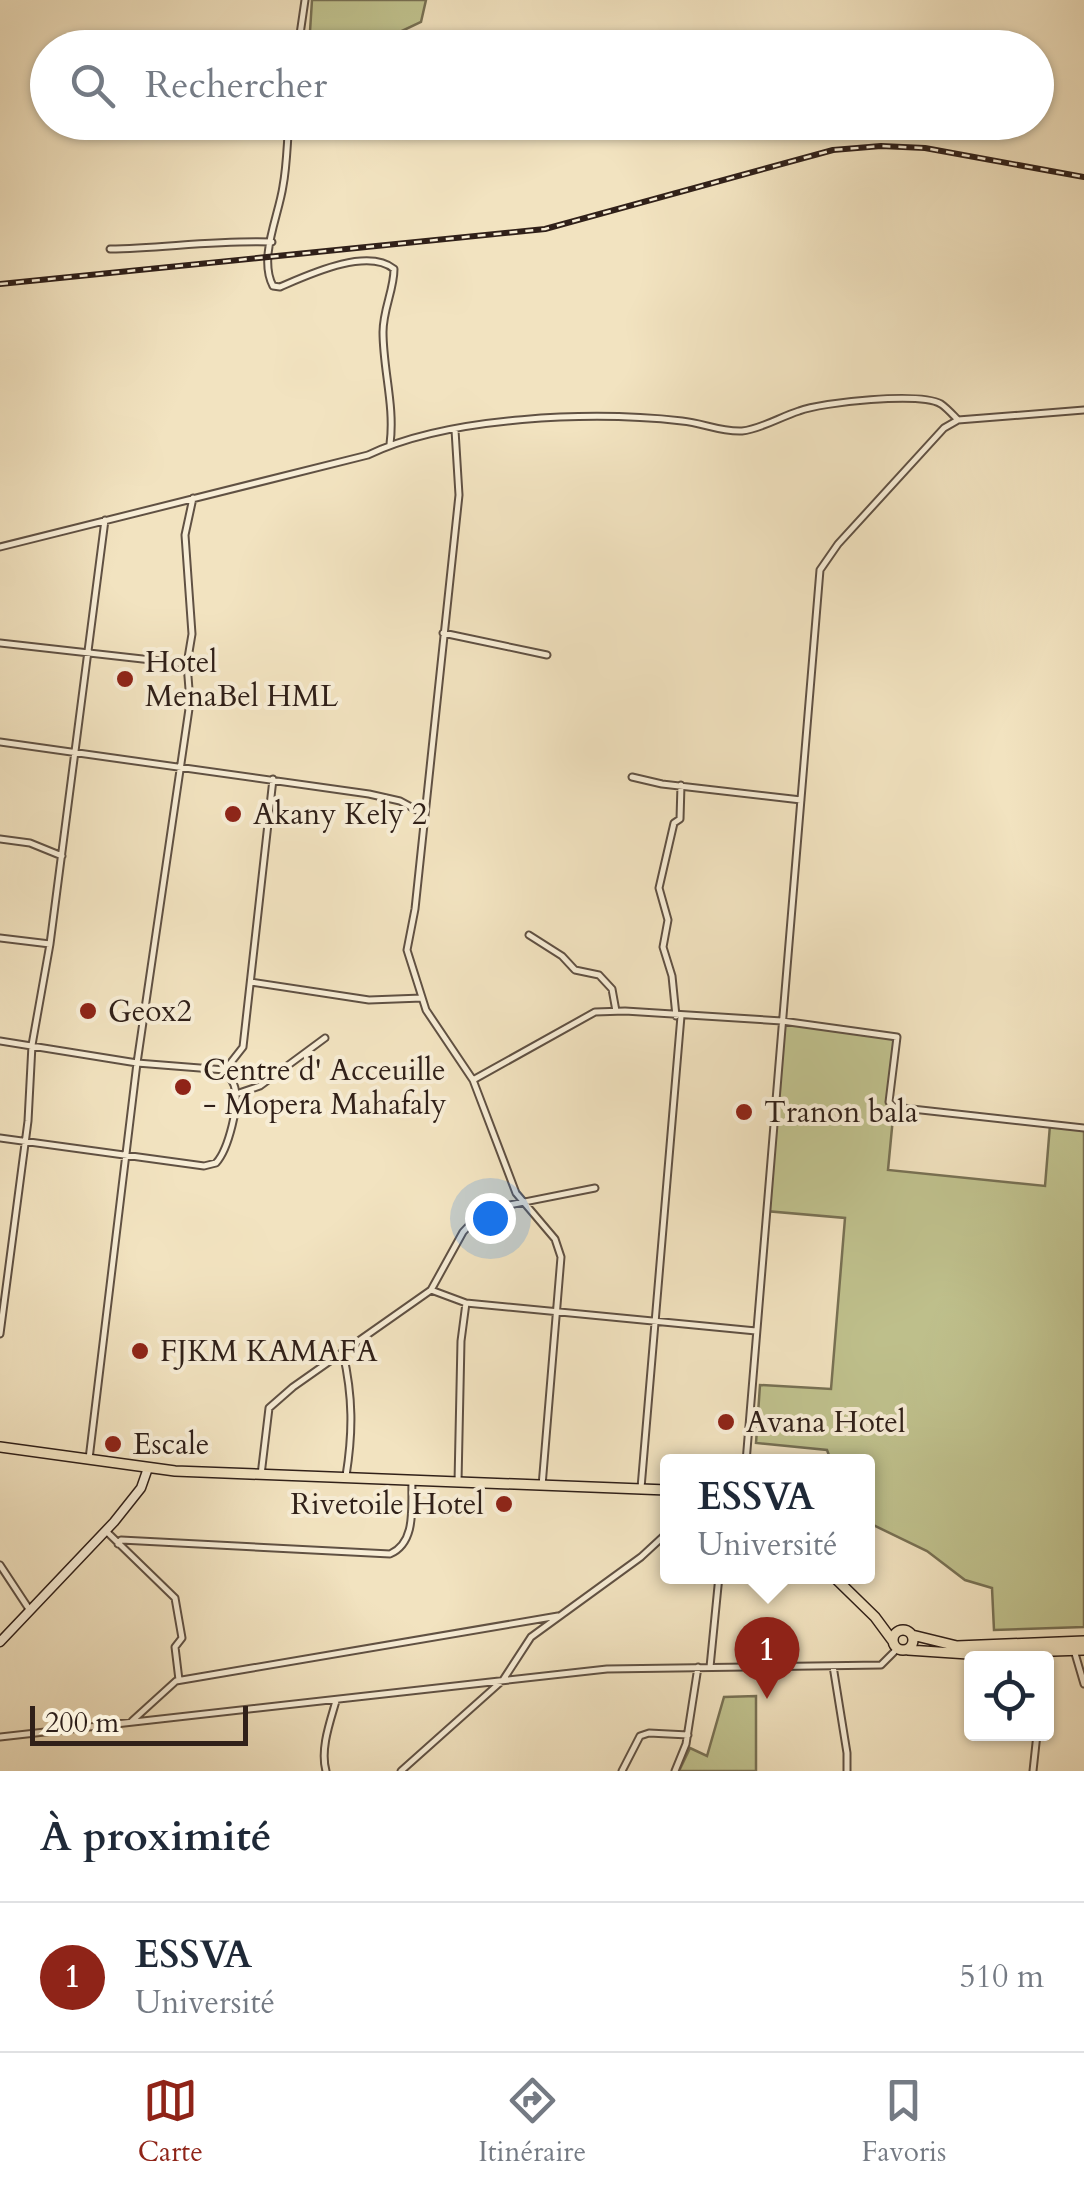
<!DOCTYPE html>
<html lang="fr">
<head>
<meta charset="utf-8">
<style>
  :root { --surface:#fff; --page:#f2f2f3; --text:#1f2937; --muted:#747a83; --line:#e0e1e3; --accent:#8f2418 }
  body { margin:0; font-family:Cardo,serif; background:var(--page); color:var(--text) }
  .controls { position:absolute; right:30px; bottom:30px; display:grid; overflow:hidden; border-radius:10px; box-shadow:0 2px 8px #0004 }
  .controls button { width:90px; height:90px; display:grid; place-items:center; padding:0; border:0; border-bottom:2px solid var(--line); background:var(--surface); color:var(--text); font:50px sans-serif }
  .scale { position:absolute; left:30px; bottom:25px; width:218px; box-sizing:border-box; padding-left:10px; border:5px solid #302019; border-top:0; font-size:28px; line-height:35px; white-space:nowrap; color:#302019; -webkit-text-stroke:8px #f7edd6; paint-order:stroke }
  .you { position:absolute; left:490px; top:1218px; width:35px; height:35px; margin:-25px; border:8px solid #fff; border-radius:50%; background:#1a73e8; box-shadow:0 0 0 15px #1a73e833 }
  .badge { display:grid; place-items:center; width:65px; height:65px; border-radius:50%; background:var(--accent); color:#fff; font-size:32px; font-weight:700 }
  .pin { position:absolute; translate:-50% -82px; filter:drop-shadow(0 2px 5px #0008) }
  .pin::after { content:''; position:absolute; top:52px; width:35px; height:30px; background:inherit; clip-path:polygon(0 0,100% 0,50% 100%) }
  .popup { position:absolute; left:660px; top:1454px; width:215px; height:130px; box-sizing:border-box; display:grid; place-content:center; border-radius:10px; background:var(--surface); filter:drop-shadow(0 2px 8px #0005); font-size:32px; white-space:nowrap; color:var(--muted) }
  .popup b { font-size:38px; color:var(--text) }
  .popup::after { content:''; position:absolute; left:50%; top:100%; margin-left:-20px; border:20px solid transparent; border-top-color:var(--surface) }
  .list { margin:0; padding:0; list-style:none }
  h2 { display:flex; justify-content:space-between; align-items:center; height:130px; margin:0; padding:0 40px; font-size:42px }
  h2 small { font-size:32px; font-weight:400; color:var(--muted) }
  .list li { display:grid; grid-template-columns:65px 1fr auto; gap:30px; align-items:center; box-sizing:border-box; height:150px; padding:0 40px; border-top:2px solid var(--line) }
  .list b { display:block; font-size:38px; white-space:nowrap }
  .list p { margin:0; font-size:32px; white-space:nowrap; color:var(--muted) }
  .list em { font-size:32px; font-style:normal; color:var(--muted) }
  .icon { flex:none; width:55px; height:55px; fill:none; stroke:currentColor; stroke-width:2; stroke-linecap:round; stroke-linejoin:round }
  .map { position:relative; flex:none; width:1084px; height:1771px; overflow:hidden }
  .search { position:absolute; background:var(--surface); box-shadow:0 2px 8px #0004; left:30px; right:30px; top:30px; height:110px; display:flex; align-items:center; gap:25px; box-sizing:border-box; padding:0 35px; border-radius:55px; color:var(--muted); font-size:38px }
  .sheet { height:280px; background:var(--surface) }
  nav { display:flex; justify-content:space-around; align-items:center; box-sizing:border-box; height:140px; border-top:2px solid var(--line); background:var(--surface); font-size:28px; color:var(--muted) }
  nav a { display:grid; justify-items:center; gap:5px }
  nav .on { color:var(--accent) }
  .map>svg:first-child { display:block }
</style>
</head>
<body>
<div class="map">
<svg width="1084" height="1771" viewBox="0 0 1084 1771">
  <rect width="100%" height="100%" fill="#f2e3c0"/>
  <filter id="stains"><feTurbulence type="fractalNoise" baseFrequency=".002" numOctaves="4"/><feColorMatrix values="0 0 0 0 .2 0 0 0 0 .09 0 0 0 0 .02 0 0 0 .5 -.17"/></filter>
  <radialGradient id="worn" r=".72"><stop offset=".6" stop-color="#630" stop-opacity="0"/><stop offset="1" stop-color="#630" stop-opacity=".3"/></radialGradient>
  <!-- green -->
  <path fill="#c0c28e" stroke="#787154" stroke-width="2.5" d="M 312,0 L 426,0 L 421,22 L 387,38 L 383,47 L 309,47 Z
    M 782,1021 L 897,1037 L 889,1102 L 894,1107 L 888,1170 L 1045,1186 L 1050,1125 L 1084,1128 L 1084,1627 L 994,1630 L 992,1588 L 965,1580 L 927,1551 L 867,1522 L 867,1462 L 831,1461 L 827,1450 L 756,1443 L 760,1385 L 831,1389 L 845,1218 L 766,1211 Z
    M 756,1696 L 756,1771 L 679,1771 L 690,1748 L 707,1756 L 724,1697 Z"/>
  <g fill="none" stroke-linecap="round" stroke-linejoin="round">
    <defs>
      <path id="street" d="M 298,48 L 305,0
        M 289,122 C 287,143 287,165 283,186 C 279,215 258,258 273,286 L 280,287 C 308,275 367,247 394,269 C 394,290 383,309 383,332 C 383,370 395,406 390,444
        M 110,249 C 164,248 217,240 272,242
        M 455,430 L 459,495 L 415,909 L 407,950 L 426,1010 L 473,1080 L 516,1193 L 555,1239 L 561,1257 L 542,1486
        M 0,547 L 368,455 C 449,416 593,411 682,421 C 703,423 720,432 742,431 C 761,429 780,417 799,411 C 822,402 920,392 941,404 C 947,408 953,415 958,420
        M 443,633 L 547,655
        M 0,643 L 187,664
        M 0,742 L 369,794 L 400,801 L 424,814
        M 632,777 L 662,784 L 801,800
        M 0,839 L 30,843 L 62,856
        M 529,935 L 562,956 L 575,970 L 599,975 L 612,989 L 616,1011
        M 0,938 L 50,944
        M 251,982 L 369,1000 L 422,998
        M 676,1016 L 672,976 L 663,947 L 668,920 L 659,888 L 674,823 L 680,819 L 681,785
        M 0,1041 L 137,1063 L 225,1070 L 243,1047 L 273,779
        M 473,1080 L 595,1012 L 625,1011 L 782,1021 L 897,1037 L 889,1102 L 894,1107 L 1084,1128
        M 236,1094 L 260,1086 L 325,1038
        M 0,1138 L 204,1166 L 216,1163 C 228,1150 241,1102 234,1085 C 232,1080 228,1075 225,1071
        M 431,1290 L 466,1303 L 756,1331
        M 0,1334 L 28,1121 L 32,1045 L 50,944 L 105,520
        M 343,1353 C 353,1397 353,1432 346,1476
        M 89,1459 L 137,1063 L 190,702 L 187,664 L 192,634 L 185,535 L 193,498
        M 746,1462 L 820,570 L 838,544 L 944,428 L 958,420 L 1084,410
        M 261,1475 L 269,1408 L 293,1387 L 431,1290 L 463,1232 L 477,1217 L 494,1208 L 595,1188
        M 458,1482 L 461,1341 L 466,1303
        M 641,1488 L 681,1016
        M 106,1531 L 175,1598 L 182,1638 L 175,1647 L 179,1680
        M 118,1544 L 121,1540 L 390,1554 C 417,1542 411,1506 412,1481
        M 0,1565 L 29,1609
        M 1074,1650 L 1084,1684
        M 833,1666 L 847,1753 L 847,1771
        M 710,1667 L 719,1576
        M 132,1721 L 176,1681 L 558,1616
        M 0,1737 L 607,1669 L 881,1665 L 897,1649
        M 326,1771 C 320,1749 330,1722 336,1701
        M 401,1771 L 503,1680 L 531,1637 L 641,1557 L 667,1533
        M 622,1771 L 640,1736 L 649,1733 L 688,1735
        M 675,1771 L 686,1744 L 698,1667
        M 1033,1771 L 1037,1734"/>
      <path id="secondary" d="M 0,1642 L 114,1522 L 141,1488 L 148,1468"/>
      <path id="primary" d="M 0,1447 L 175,1471 L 667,1490
        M 833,1576 L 875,1617 L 892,1640
        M893 1640a10 10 0 1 1 20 0a10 10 0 1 1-20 0Z
        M 912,1635 L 957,1646 L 1084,1641
        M 908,1650 L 968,1654 L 1084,1650"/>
    </defs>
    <!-- street casing -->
    <use href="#street" stroke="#605143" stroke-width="9"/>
    <!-- secondary casing -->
    <use href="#secondary" stroke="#302019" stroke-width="11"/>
    <!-- primary casing -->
    <use href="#primary" stroke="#302019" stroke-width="12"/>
    <!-- street -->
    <use href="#street" stroke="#f7edd6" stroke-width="5"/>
    <!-- secondary -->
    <use href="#secondary" stroke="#f7edd6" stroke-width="8"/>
    <!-- primary -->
    <use href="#primary" stroke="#f2e3c0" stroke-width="9"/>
    <defs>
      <path id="rail" d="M 0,284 L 545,229 L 833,150 L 881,146 L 925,148 L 1084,177"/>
    </defs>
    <!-- rail casing -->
    <use href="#rail" stroke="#302019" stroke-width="6"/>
    <!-- rail -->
    <use href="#rail" stroke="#f7edd6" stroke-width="2.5" stroke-dasharray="8" stroke-linecap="butt"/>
  </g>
  <!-- markers -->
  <g fill="#8f2418" stroke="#f7edd6" stroke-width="4">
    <circle cx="125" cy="679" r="10"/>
    <circle cx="233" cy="814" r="10"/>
    <circle cx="88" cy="1011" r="10"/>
    <circle cx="183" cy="1087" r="10"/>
    <circle cx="744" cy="1112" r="10"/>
    <circle cx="140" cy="1351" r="10"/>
    <circle cx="726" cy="1422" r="10"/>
    <circle cx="113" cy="1444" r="10"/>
    <circle cx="504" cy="1504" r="10"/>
  </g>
  <g text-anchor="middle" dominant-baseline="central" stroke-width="8" stroke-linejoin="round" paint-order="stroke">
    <!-- poi labels -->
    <g font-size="30" fill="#302019" stroke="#f7edd6" text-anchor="start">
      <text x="145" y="662">Hotel<tspan x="145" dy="34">MenaBel HML</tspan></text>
      <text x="253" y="814">Akany Kely 2</text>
      <text x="108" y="1011">Geox2</text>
      <text x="203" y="1070">Centre d' Acceuille<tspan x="203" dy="34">- Mopera Mahafaly</tspan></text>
      <text x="764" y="1112">Tranon bala</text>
      <text x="160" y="1351">FJKM KAMAFA</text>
      <text x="746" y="1422">Avana Hotel</text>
      <text x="133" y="1444">Escale</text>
      <text x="484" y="1504" text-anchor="end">Rivetoile Hotel</text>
    </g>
  </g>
  <rect width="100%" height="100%" filter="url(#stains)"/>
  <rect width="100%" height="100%" fill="url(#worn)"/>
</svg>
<div class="controls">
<button><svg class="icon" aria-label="locate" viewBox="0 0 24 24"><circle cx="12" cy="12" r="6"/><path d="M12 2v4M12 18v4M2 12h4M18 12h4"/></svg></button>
</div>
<div class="scale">200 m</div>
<div class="you"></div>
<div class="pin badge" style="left:767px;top:1699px">1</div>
<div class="popup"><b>ESSVA</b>Université</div>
<div class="search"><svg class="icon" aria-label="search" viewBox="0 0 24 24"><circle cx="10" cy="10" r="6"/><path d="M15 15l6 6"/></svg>Rechercher</div>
</div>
<section class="sheet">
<h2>À proximité<small></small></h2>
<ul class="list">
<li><span class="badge">1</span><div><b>ESSVA</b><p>Université</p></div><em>510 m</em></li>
</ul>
</section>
<nav>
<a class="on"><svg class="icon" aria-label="map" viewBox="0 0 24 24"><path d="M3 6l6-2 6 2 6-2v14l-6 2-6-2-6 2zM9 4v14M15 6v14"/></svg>Carte</a>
<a><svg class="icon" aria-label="directions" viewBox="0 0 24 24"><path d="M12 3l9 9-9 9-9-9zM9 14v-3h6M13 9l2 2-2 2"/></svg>Itinéraire</a>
<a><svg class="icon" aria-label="saved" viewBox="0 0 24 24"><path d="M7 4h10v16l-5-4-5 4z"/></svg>Favoris</a>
</nav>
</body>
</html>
